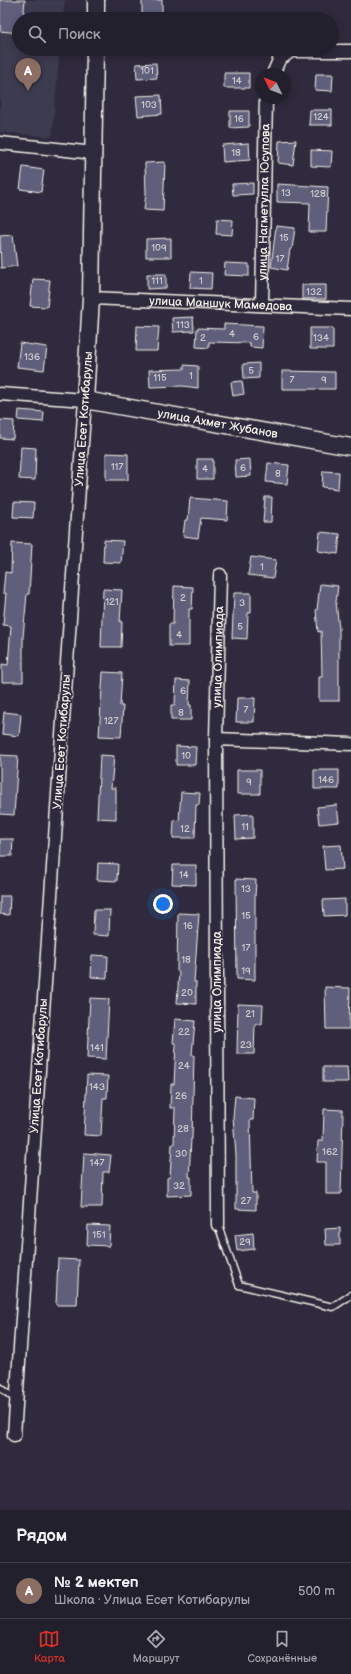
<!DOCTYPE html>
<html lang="ru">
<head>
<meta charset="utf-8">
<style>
  :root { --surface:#23202e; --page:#2b2836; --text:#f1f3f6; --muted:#a3a3aa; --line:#403e4a; --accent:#d93025 }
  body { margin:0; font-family:"Balsamiq Sans",sans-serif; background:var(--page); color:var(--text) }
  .compass { position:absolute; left:255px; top:68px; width:36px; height:36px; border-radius:50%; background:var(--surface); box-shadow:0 2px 10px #0003; rotate:313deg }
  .you { position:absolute; left:163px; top:904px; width:14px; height:14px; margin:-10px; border:3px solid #fff; border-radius:50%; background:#1a73e8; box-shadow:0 0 0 6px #1a73e833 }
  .badge { display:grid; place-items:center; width:26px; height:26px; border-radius:50%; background:var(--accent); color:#fff; font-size:13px; font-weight:700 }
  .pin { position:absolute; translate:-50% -33px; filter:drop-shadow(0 1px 2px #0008) }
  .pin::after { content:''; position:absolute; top:21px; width:14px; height:12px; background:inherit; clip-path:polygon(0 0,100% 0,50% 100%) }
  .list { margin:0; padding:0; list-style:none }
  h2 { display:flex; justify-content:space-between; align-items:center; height:52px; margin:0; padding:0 16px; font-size:17px }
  h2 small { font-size:13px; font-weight:400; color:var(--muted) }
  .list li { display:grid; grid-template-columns:26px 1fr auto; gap:12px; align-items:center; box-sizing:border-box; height:56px; padding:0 16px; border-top:1px solid var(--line) }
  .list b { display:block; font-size:15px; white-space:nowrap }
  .list p { margin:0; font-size:13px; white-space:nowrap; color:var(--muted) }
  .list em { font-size:13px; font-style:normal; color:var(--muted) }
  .icon { flex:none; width:22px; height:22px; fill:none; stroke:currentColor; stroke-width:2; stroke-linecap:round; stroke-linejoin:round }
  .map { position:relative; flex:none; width:351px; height:1510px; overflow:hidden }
  .search { position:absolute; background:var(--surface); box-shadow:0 2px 10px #0003; left:12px; right:12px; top:12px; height:44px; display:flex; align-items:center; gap:10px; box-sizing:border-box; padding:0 14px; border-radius:22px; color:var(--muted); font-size:15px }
  .sheet { height:108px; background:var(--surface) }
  nav { display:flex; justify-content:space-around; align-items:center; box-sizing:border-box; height:56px; border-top:1px solid var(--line); background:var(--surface); font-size:11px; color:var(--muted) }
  nav a { display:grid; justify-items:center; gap:2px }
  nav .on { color:var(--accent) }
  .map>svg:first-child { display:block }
</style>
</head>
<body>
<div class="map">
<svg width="351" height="1510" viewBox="0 0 351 1510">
  <rect width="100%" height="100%" fill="#2f2a3d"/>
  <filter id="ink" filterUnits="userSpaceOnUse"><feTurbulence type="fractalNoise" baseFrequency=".025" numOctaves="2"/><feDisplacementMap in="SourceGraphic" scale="8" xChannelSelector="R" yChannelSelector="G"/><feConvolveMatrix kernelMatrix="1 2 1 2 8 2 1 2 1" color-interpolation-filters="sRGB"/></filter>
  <g filter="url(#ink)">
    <!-- built -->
    <path fill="#3d3a50" d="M 0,0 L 65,0 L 63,19 L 19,19 L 19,49 L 60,49 L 52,137 L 0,132 Z"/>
    <!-- building -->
    <path fill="#5f5e7b" stroke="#f4f1e8" d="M 0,0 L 25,0 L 23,19 L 19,19 L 19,33 L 0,31 Z
      M 142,0 L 162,0 L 162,17 L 142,17 Z
      M 156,63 L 157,78 L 137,79 L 136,64 Z
      M 224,73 L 249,73 L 249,88 L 224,88 Z
      M 316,74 L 333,74 L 332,91 L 315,90 Z
      M 161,95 L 162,114 L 138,116 L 136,96 Z
      M 310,110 L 332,110 L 332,125 L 309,125 Z
      M 230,111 L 249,111 L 249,127 L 230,128 Z
      M 296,140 L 293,165 L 278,163 L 279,141 Z
      M 249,143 L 250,160 L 223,162 L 222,145 Z
      M 311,150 L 332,151 L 331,167 L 311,166 Z
      M 165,162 L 163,211 L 144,210 L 146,193 L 145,163 Z
      M 23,167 L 44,170 L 41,192 L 20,189 Z
      M 253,183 L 253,194 L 233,195 L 232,184 Z
      M 277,184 L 328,187 L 326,232 L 309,232 L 310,203 L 277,202 Z
      M 217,219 L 233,220 L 232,235 L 216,234 Z
      M 276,226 L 295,228 L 292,249 L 290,249 L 287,270 L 271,267 Z
      M 13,235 L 17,266 L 1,268 L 0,236 Z
      M 171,238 L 171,257 L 146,257 L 146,239 Z
      M 225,263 L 249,264 L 249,276 L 224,275 Z
      M 191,272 L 212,273 L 211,289 L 190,288 Z
      M 147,274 L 166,274 L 166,288 L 147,289 Z
      M 33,279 L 50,280 L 47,307 L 30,306 Z
      M 302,285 L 326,285 L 326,299 L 302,299 Z
      M 193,317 L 194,331 L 173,332 L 172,318 Z
      M 224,324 L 263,326 L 262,348 L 250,347 L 250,343 L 209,342 L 209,348 L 196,347 L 197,328 L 224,329 Z
      M 137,326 L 159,327 L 157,351 L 136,351 Z
      M 310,328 L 333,328 L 333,349 L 310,349 Z
      M 20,343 L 47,347 L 44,370 L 17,367 Z
      M 259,363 L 259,378 L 244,379 L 243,364 Z
      M 184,365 L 198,366 L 198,388 L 183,386 L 150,387 L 149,370 L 184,369 Z
      M 282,371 L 335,372 L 335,389 L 282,389 Z
      M 242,381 L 244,394 L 233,396 L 231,382 Z
      M 19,410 L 44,412 L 43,422 L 18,420 Z
      M 0,420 L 14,421 L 13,439 L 0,438 Z
      M 21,447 L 36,448 L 35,480 L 19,479 Z
      M 106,453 L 128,454 L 128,480 L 106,480 Z
      M 197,459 L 213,459 L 213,479 L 197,479 Z
      M 250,459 L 251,476 L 236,477 L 235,460 Z
      M 268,463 L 289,465 L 287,484 L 266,482 Z
      M 323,471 L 339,472 L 338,489 L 322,487 Z
      M 265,497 L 272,497 L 271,522 L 263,522 Z
      M 190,498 L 228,501 L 227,520 L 201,518 L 198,538 L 183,536 L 185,520 L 188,520 Z
      M 14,502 L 34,503 L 33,518 L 13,517 Z
      M 320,532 L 340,534 L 338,554 L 318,551 Z
      M 104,540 L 123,541 L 121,563 L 103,562 Z
      M 12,543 L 32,544 L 29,594 L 27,594 L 23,637 L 23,682 L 2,682 L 2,664 L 8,665 L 11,626 L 3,625 L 6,593 L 3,593 L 5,572 L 11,573 Z
      M 251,557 L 276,560 L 273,578 L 248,575 Z
      M 320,584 L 338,586 L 336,602 L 339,629 L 339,701 L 319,701 L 319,677 L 322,677 L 321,631 L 318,632 L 316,610 L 317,610 Z
      M 174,586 L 193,587 L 192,609 L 189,609 L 189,646 L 169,646 L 169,624 L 173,624 Z
      M 103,589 L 122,590 L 120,622 L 122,622 L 121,647 L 101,647 Z
      M 234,593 L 251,593 L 251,613 L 248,613 L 247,639 L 232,638 Z
      M 103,672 L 122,673 L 120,706 L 123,706 L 121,737 L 99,736 Z
      M 176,680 L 190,681 L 189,705 L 191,705 L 191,720 L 171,720 L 171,705 L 175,705 Z
      M 237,698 L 255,698 L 254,722 L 236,722 Z
      M 4,712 L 21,714 L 19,736 L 2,734 Z
      M 176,746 L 196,747 L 195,765 L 176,765 Z
      M 0,755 L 18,756 L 14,815 L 0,814 Z
      M 100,755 L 114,756 L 111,788 L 116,788 L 116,819 L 97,818 Z
      M 237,770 L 260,770 L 260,794 L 237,794 Z
      M 314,770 L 339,770 L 339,789 L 314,789 Z
      M 181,792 L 200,793 L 199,805 L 196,805 L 195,838 L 173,838 L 174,820 L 179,821 Z
      M 337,805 L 339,822 L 319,824 L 317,807 Z
      M 253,814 L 253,838 L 236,839 L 235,815 Z
      M 0,839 L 13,839 L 12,856 L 0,856 Z
      M 341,845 L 343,869 L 325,870 L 323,846 Z
      M 98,863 L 118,864 L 117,881 L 97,880 Z
      M 173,865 L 196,865 L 196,885 L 172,884 Z
      M 236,879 L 256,880 L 255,898 L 255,980 L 237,979 Z
      M 0,896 L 10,896 L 9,915 L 0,914 Z
      M 345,899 L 345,915 L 324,916 L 323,900 Z
      M 94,910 L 110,910 L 109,936 L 93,935 Z
      M 178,913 L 199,914 L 194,982 L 196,982 L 196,1004 L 177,1003 L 179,972 L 177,971 Z
      M 92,955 L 108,956 L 107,978 L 91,977 Z
      M 325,987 L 350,988 L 349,1029 L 326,1029 Z
      M 90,998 L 109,999 L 106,1059 L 87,1058 Z
      M 238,1004 L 263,1005 L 262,1024 L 255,1024 L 254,1054 L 237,1054 Z
      M 175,1019 L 195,1021 L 192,1055 L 194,1055 L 192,1139 L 191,1139 L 189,1177 L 191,1177 L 191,1195 L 167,1196 L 167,1178 L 170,1177 L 172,1144 L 174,1144 L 175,1108 L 170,1108 L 171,1084 L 174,1084 L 176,1044 L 173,1043 Z
      M 323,1067 L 347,1067 L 348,1082 L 323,1082 Z
      M 87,1075 L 108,1076 L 107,1098 L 103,1098 L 101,1136 L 84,1135 Z
      M 235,1096 L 254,1098 L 253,1120 L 250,1120 L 252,1193 L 256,1193 L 256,1210 L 236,1209 L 236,1155 L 233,1117 Z
      M 324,1109 L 343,1110 L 341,1194 L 326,1194 L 326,1162 L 317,1162 L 318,1141 L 323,1141 Z
      M 84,1153 L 111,1155 L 109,1172 L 103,1172 L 102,1207 L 81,1207 Z
      M 88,1225 L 110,1226 L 109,1246 L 87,1245 Z
      M 340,1228 L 340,1245 L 326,1245 L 325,1229 Z
      M 253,1233 L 254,1249 L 237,1251 L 235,1235 Z
      M 58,1259 L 79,1260 L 77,1305 L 56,1305 Z"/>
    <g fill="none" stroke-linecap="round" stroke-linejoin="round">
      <defs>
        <path id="service" d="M 218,1225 L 239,1285 L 333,1307 L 351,1295
          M 0,1387 L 16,1400"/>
        <g id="minor">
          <path d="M 273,74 L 279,60 L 291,51 L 351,51"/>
          <path d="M 0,143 L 94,153"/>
          <path id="s1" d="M 91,298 L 351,309"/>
          <path id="s2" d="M 262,305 L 266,98"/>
          <path d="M 0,394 L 85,400 L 14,1435"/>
          <path id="s3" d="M 216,739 L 220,575"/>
          <path d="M 218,1225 L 216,739 L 351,744"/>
        </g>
        <g id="secondary">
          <path d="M 96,19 L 96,0"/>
          <path id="s4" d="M 95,49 L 91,298 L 85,400 L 351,447"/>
        </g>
      </defs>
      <!-- service casing -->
      <use href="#service" stroke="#f4f1e8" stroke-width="9"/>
      <!-- minor casing -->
      <use href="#minor" stroke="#f4f1e8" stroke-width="15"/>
      <!-- secondary casing -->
      <use href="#secondary" stroke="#f4f1e8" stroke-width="19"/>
      <!-- service -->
      <use href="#service" stroke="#2f2a3d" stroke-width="6"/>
      <!-- minor -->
      <use href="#minor" stroke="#2f2a3d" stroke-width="12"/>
      <!-- secondary -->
      <use href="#secondary" stroke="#2f2a3d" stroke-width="16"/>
    </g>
  </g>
  <g text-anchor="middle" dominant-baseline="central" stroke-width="3.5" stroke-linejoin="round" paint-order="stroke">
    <!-- number labels -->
    <g font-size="10" fill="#cfcccd">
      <text x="147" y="71">101</text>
      <text x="237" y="81">14</text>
      <text x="149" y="105">103</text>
      <text x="321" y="117">124</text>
      <text x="239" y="119">16</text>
      <text x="236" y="153">18</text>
      <text x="286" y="193">13</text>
      <text x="318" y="194">128</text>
      <text x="284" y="238">15</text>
      <text x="159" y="248">109</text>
      <text x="280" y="259">17</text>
      <text x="157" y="281">111</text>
      <text x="201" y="281">1</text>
      <text x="314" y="292">132</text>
      <text x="183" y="325">113</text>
      <text x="232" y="334">4</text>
      <text x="256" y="337">6</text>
      <text x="203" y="338">2</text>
      <text x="321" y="338">134</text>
      <text x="32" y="357">136</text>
      <text x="251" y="371">5</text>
      <text x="191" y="376">1</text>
      <text x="160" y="378">115</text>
      <text x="292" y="380">7</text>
      <text x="324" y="380">9</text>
      <text x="117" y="467">117</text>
      <text x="243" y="468">6</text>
      <text x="205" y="469">4</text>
      <text x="278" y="474">8</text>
      <text x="262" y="567">1</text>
      <text x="183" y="598">2</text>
      <text x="112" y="602">121</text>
      <text x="242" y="603">3</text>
      <text x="240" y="627">5</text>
      <text x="179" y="635">4</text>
      <text x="183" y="691">6</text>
      <text x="246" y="710">7</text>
      <text x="181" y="713">8</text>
      <text x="111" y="721">127</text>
      <text x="186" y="756">10</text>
      <text x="326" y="780">146</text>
      <text x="249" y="782">9</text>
      <text x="245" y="827">11</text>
      <text x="185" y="829">12</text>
      <text x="184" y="875">14</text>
      <text x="246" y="889">13</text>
      <text x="246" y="916">15</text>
      <text x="188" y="926">16</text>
      <text x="246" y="948">17</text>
      <text x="186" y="960">18</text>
      <text x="246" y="971">19</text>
      <text x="187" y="993">20</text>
      <text x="250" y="1014">21</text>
      <text x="184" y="1032">22</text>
      <text x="246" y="1045">23</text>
      <text x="97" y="1048">141</text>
      <text x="184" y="1066">24</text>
      <text x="97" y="1087">143</text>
      <text x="181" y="1096">26</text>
      <text x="183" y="1129">28</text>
      <text x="330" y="1152">162</text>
      <text x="181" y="1154">30</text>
      <text x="97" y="1163">147</text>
      <text x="179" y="1186">32</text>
      <text x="246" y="1201">27</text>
      <text x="99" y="1235">151</text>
      <text x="245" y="1242">29</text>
    </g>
    <!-- street labels -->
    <g font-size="12" fill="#f4f1e8" stroke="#2f2a3d">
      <text stroke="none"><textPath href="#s2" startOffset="103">улица Нагметулла Юсупова</textPath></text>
      <text stroke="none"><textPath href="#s1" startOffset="130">улица Маншук Мамедова</textPath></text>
      <text transform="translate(84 419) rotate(-86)">Улица Есет Котибарулы</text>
      <text stroke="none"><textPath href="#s4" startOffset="486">улица Ахмет Жубанов</textPath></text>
      <text stroke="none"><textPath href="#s3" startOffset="82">улица Олимпиада</textPath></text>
      <text transform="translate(62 742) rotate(-86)">Улица Есет Котибарулы</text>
      <text transform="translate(217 982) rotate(-90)">улица Олимпиада</text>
      <text transform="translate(39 1066) rotate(-86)">Улица Есет Котибарулы</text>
    </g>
  </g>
</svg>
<svg class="compass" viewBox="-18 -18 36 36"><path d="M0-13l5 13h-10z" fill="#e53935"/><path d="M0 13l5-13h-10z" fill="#a3a3aa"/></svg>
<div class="you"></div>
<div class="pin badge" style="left:28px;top:91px;background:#8d6e63">A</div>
<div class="search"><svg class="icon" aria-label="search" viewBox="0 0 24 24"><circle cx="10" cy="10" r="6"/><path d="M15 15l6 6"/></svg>Поиск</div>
</div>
<section class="sheet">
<h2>Рядом<small></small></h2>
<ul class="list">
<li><span class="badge" style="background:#8d6e63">A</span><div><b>№ 2 мектеп</b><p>Школа · Улица Есет Котибарулы</p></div><em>500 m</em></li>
</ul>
</section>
<nav>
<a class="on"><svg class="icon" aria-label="map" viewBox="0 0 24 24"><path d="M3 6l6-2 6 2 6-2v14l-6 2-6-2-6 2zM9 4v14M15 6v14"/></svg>Карта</a>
<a><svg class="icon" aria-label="directions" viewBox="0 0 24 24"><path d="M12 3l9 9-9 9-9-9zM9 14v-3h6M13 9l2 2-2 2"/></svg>Маршрут</a>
<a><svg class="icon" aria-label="saved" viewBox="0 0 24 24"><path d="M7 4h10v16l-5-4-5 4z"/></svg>Сохранённые</a>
</nav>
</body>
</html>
